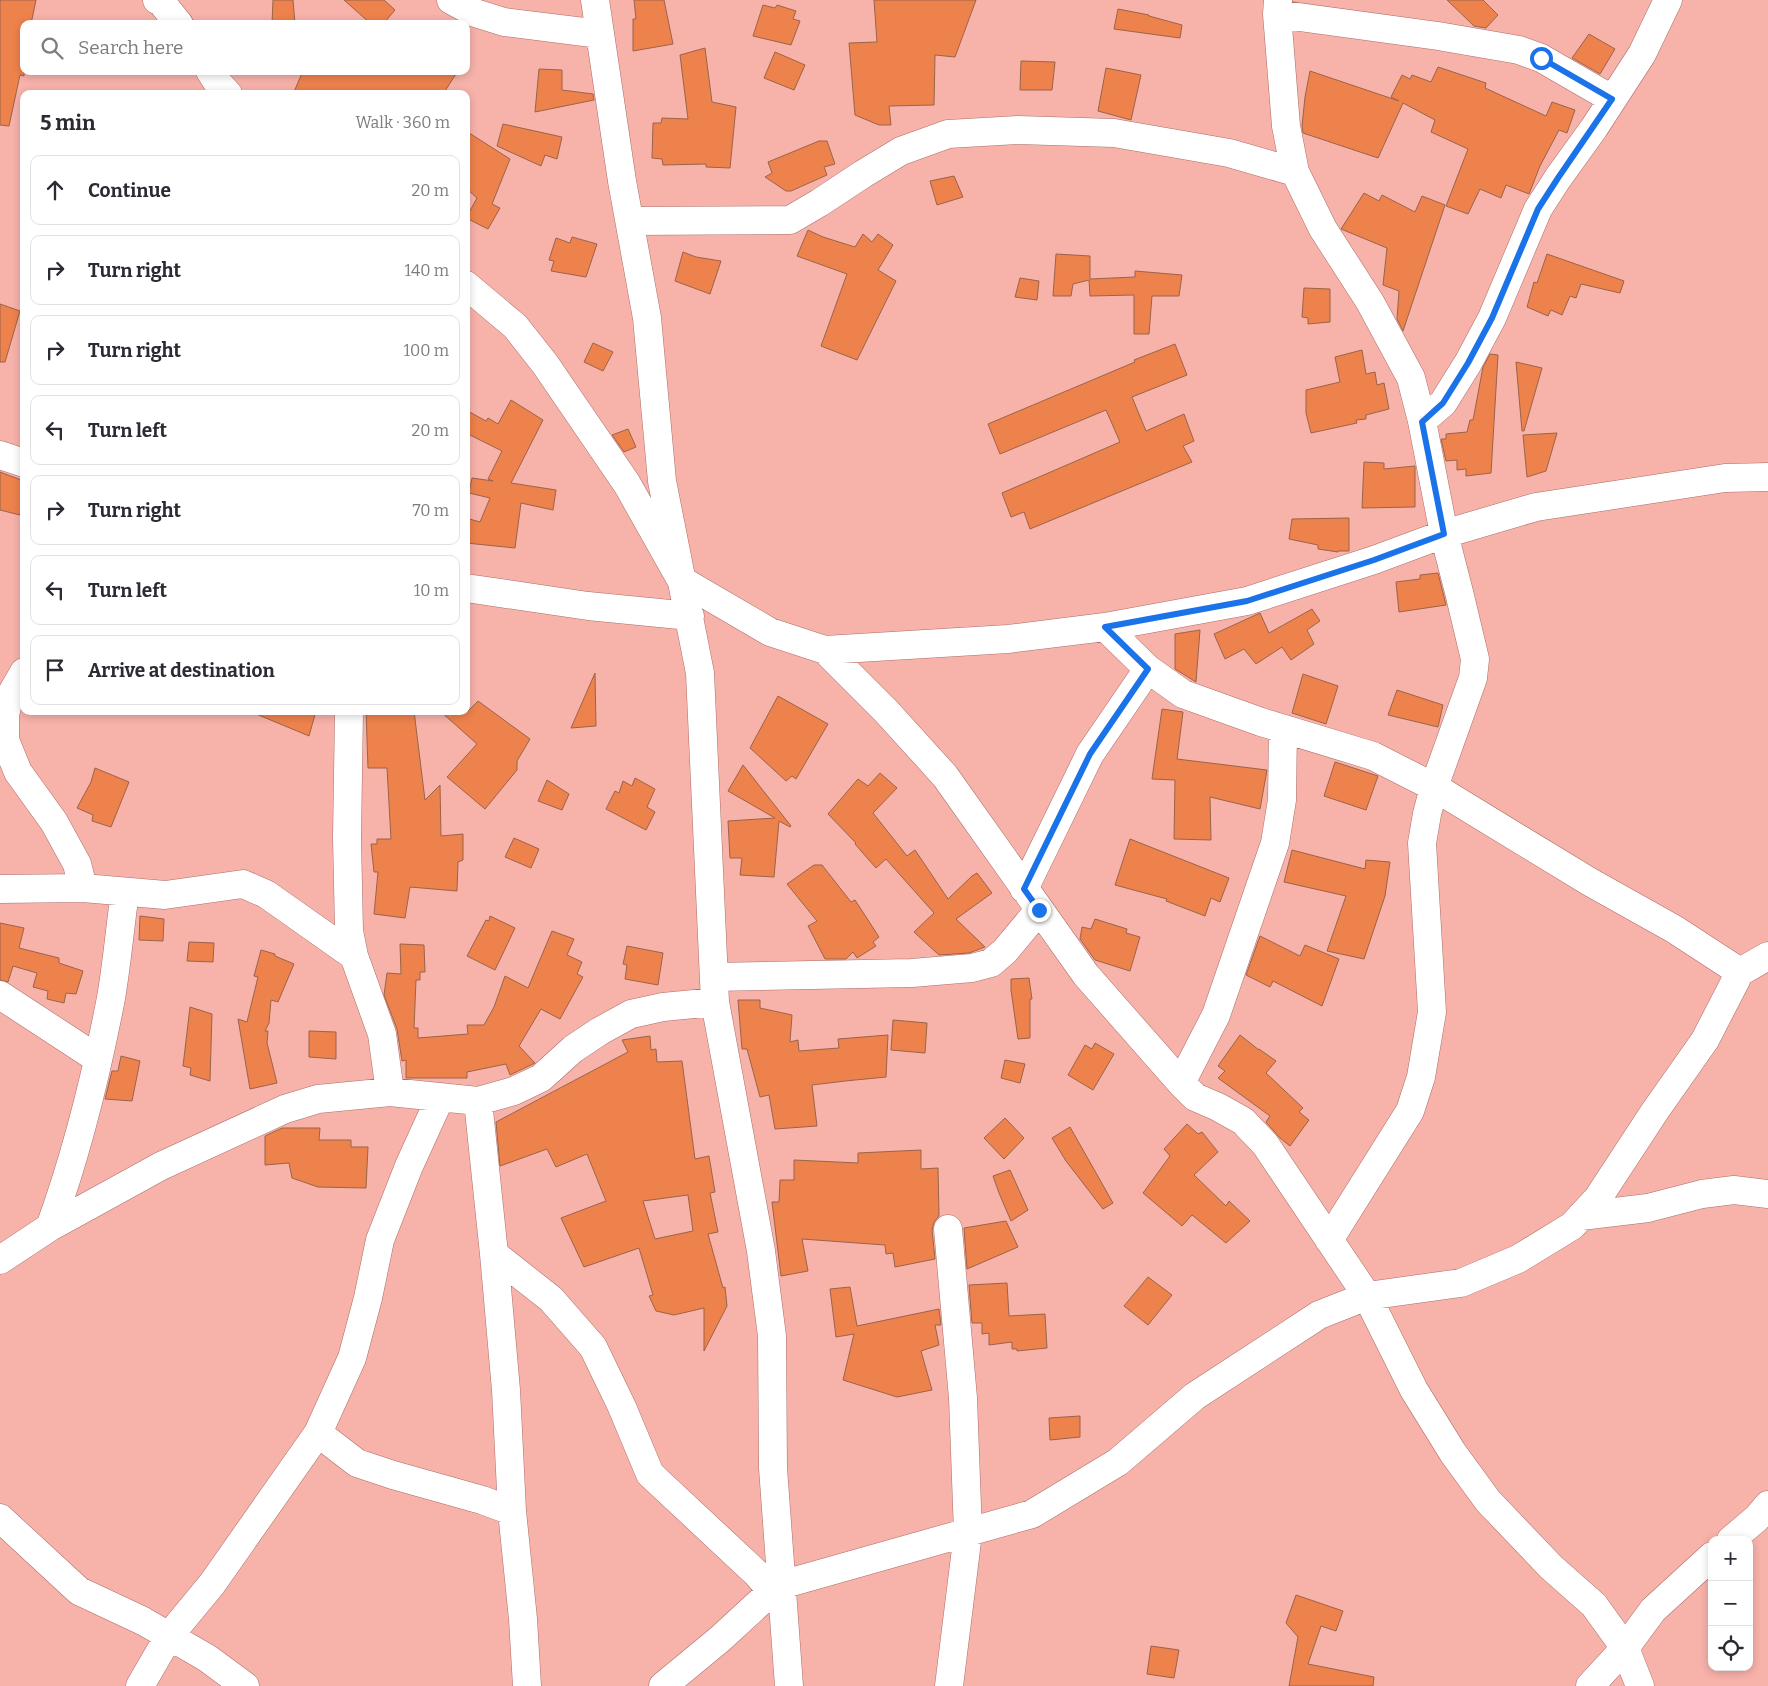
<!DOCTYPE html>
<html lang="en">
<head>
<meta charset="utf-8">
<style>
  :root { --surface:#fff; --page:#f2f2f3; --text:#2b2b33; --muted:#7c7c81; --line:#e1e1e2 }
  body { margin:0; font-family:Bitter,serif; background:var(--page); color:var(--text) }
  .controls { position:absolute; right:15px; bottom:15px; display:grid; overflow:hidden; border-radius:10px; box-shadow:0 2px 8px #0003 }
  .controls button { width:45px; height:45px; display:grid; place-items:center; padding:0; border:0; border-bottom:1px solid var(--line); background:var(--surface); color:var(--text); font:25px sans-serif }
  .stop { position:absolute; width:15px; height:15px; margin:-11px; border:4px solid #1a73e8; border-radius:50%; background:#fff }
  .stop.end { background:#1a73e8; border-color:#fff; box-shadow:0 1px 5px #0008 }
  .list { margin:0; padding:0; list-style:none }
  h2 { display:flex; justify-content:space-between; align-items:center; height:65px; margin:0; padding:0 20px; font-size:21px }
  h2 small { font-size:16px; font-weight:400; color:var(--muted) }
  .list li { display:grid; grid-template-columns:32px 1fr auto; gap:15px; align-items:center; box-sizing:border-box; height:70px; margin:0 10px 10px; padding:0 10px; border:1px solid var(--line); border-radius:10px }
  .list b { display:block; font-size:19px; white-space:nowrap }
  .list em { font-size:16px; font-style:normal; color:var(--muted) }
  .icon { flex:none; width:28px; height:28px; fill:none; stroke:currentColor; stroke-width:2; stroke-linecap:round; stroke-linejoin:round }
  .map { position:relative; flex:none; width:1768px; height:1686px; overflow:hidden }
  .search { position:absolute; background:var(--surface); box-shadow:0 2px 8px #0003; left:20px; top:20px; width:450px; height:55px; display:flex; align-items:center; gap:12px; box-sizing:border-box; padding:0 18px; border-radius:10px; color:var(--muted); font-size:19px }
  .panel { position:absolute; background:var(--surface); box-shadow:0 2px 8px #0003; left:20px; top:90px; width:450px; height:625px; border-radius:10px }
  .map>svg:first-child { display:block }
</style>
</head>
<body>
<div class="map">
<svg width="1768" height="1686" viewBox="0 0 1768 1686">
  <rect width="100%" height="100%" fill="#f7b2aa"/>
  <!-- building -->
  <path fill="#ee824c" stroke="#9b6349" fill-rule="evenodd" d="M 0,0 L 36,0 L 31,24 L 24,24 L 24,76 L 20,75 L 9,126 L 0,125 Z
    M 273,0 L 293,0 L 295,24 L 272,24 Z
    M 344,0 L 384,0 L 395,10 L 383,24 L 371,24 Z
    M 634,0 L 664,0 L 673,44 L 633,51 L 633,19 L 636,19 Z
    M 874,0 L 976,0 L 955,57 L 935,55 L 934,105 L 889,106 L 891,125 L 879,125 L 855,115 L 849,43 L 877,42 Z
    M 1447,0 L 1483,0 L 1498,15 L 1486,28 L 1474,26 Z
    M 763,5 L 775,8 L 777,5 L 796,11 L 793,19 L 800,21 L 791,45 L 753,36 Z
    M 1118,9 L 1149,15 L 1149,16 L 1182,25 L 1180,38 L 1114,29 Z
    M 1589,34 L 1615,49 L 1600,74 L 1572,58 Z
    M 705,48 L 712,102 L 736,107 L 730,168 L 706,167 L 706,164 L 663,165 L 662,159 L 652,158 L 653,123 L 661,123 L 662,118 L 688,119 L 680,55 Z
    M 775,52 L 805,65 L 794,90 L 764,78 Z
    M 1021,61 L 1055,62 L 1052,90 L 1020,90 Z
    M 1438,67 L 1486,83 L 1485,88 L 1546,116 L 1552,102 L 1575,110 L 1567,133 L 1559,130 L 1540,166 L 1529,194 L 1506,185 L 1501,198 L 1480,189 L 1468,214 L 1446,206 L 1468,149 L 1431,132 L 1435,120 L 1403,103 L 1378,158 L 1303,133 L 1302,126 L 1305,97 L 1310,71 L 1399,101 L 1391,97 L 1402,75 L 1410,79 L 1412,75 L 1431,82 Z
    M 1106,68 L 1141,75 L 1131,120 L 1098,111 Z
    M 539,69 L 562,70 L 562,90 L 593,94 L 594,100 L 535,112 Z
    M 303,71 L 458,71 L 443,94 L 293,94 Z
    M 503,124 L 562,137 L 557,159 L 545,155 L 541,166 L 497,146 Z
    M 466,131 L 510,159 L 492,204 L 500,208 L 488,229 L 466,218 L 477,198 L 466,188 Z
    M 819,141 L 827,141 L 835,164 L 824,167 L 827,175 L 791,191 L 786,191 L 765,177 L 772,173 L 768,162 Z
    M 954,176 L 963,197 L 937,205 L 930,181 Z
    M 1364,193 L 1379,201 L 1382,195 L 1415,212 L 1422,196 L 1445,205 L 1403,331 L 1397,319 L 1399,291 L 1383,285 L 1387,248 L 1341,229 Z
    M 808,230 L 823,237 L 855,247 L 863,234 L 872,242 L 878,234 L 893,245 L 878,270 L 896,281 L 857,360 L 821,346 L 847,274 L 797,256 Z
    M 572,237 L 597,244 L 586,277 L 551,271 L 554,261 L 549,260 L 556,238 L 570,243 Z
    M 683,252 L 696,257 L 721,261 L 710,294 L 675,281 Z
    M 1056,254 L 1090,256 L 1090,279 L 1135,277 L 1135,271 L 1182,275 L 1179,296 L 1152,296 L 1149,334 L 1134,334 L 1134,295 L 1090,296 L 1089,280 L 1073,284 L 1071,296 L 1053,296 Z
    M 1547,254 L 1624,281 L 1620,293 L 1581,284 L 1576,298 L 1570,296 L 1562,315 L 1551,310 L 1548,316 L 1527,307 L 1534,282 L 1537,283 Z
    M 1020,278 L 1039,281 L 1037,300 L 1015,297 Z
    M 1304,288 L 1330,289 L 1330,322 L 1308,324 L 1308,318 L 1302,317 Z
    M 0,304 L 20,311 L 5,362 L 0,362 Z
    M 593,343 L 613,352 L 603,371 L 584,362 Z
    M 1175,344 L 1187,375 L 1132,397 L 1146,431 L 1184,414 L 1194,441 L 1183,446 L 1192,462 L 1030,529 L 1024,512 L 1011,517 L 1002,493 L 1120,442 L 1106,410 L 1000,454 L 988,424 L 1135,362 L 1134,360 Z
    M 1362,350 L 1366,374 L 1375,372 L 1377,385 L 1384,383 L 1389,409 L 1366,415 L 1366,419 L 1356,420 L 1357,423 L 1311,433 L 1306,413 L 1306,390 L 1340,382 L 1335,357 Z
    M 1490,354 L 1498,355 L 1491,473 L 1466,476 L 1466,469 L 1457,470 L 1457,460 L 1446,461 L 1441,439 L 1446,439 L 1446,434 L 1467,432 L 1470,420 L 1473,420 L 1483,367 Z
    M 1516,362 L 1542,368 L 1524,431 L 1522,431 Z
    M 511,400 L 543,420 L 511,483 L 556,490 L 553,510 L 521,503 L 515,548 L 466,543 L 466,518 L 480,522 L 490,498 L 469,493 L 472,478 L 493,481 L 488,479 L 502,451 L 466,433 L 466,410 L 486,421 L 488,418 L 498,424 Z
    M 628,429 L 636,447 L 624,452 L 612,435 Z
    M 1557,433 L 1546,471 L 1527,477 L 1523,435 Z
    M 1364,462 L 1384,463 L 1384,469 L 1415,466 L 1415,507 L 1362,508 Z
    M 0,472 L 24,481 L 24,501 L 20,515 L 0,510 Z
    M 1349,518 L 1349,551 L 1338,551 L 1338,552 L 1318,549 L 1318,545 L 1289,539 L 1292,519 Z
    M 1438,573 L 1446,605 L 1399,612 L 1396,582 L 1420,579 L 1420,575 Z
    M 1312,609 L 1320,621 L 1307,630 L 1314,644 L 1291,660 L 1282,647 L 1256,664 L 1244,649 L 1225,659 L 1214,634 L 1260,613 L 1269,633 Z
    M 1200,630 L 1196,682 L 1175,669 L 1175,634 Z
    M 595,673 L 596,726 L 571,728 Z
    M 1303,674 L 1338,686 L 1326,724 L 1292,713 Z
    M 1397,690 L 1443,705 L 1438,727 L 1388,715 Z
    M 778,696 L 828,724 L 796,779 L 792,776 L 786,781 L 750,748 Z
    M 478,701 L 530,739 L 517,761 L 517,770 L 485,809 L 447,777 L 477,744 L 440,711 L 468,711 Z
    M 1162,709 L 1183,712 L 1177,759 L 1267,770 L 1260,809 L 1210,797 L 1211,840 L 1174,839 L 1175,780 L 1152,779 Z
    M 249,711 L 316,711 L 309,736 Z
    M 366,711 L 414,711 L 425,800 L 440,785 L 441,836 L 463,834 L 463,860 L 458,862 L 457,891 L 410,887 L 405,918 L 374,914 L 378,872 L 374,872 L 371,844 L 377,844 L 377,839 L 391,839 L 387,768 L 368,768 Z
    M 1335,762 L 1378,776 L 1366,810 L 1324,796 Z
    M 743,765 L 791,826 L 790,827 L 779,821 L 774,877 L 740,875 L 742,858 L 730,858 L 728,821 L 775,818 L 728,791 Z
    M 95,768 L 129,782 L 111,827 L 92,821 L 93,815 L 77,808 L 91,782 Z
    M 880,773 L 897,788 L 873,813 L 907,856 L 915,850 L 948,899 L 972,876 L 977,873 L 992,893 L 956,919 L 985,947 L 969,953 L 939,955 L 914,932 L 934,913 L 886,859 L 876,868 L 855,844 L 856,843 L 828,814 L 858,779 L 868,786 Z
    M 635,778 L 655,789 L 647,807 L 655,812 L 646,830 L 606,809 L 615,791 L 619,793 L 623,781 L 632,786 Z
    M 547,780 L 569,794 L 562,810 L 538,801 Z
    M 514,838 L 539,849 L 531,868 L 505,857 Z
    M 1130,839 L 1229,878 L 1220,902 L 1211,898 L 1205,916 L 1166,901 L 1167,899 L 1115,885 Z
    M 1292,850 L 1365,869 L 1366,860 L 1390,862 L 1385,896 L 1364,959 L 1327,951 L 1346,896 L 1284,882 Z
    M 814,865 L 822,865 L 851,902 L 855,900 L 879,937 L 873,942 L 876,946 L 857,958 L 853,952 L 846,959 L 825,959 L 808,926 L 817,921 L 787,884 Z
    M 140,916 L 164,919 L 163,941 L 139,940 Z
    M 490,916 L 515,928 L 495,970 L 467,956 L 486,920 L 489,921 Z
    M 1095,919 L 1127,929 L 1126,933 L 1140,937 L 1130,971 L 1095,960 L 1080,939 L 1082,927 L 1091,929 Z
    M 0,923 L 24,928 L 19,948 L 59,958 L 59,963 L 83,971 L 76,994 L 66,993 L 64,1003 L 47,999 L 48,991 L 33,987 L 37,973 L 13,966 L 8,982 L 0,980 Z
    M 552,931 L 574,939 L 567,955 L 582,962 L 577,974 L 583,977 L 560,1019 L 541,1009 L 519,1046 L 535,1063 L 510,1075 L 506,1064 L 467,1072 L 467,1078 L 406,1078 L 406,1060 L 402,1061 L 397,1029 L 384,995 L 387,973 L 401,974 L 400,944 L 424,945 L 425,972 L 420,972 L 420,980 L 416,980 L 414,1028 L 418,1028 L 418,1038 L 468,1034 L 467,1025 L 484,1025 L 494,1007 L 505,976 L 528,988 Z
    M 1260,936 L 1300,956 L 1305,945 L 1339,959 L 1322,1006 L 1273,981 L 1270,987 L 1246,975 Z
    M 189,942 L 214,943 L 213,962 L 187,961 Z
    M 627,946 L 663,953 L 658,985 L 625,979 L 627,965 L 623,964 Z
    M 261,950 L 275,954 L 275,956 L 294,964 L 278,1002 L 271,1000 L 269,1023 L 265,1031 L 268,1031 L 267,1043 L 277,1083 L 250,1089 L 238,1019 L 247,1022 L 258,977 L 254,976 Z
    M 1029,978 L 1032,999 L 1030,999 L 1030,1038 L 1018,1039 L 1011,990 L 1011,979 Z
    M 738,1000 L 760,1000 L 760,1008 L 792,1015 L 790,1042 L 798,1040 L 799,1051 L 839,1048 L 838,1039 L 888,1035 L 886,1077 L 845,1081 L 812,1085 L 817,1126 L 775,1129 L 769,1095 L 760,1097 L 747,1049 L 742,1049 Z
    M 190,1007 L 212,1014 L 210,1081 L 190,1075 L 191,1068 L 183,1066 Z
    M 893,1020 L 927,1023 L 925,1053 L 891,1050 Z
    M 309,1031 L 336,1032 L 336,1059 L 309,1057 Z
    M 1240,1035 L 1259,1050 L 1259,1049 L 1276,1061 L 1266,1073 L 1303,1108 L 1299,1112 L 1309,1120 L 1290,1146 L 1280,1138 L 1266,1122 L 1270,1116 L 1218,1078 L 1225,1071 L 1218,1066 Z
    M 650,1036 L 651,1050 L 656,1049 L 657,1062 L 682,1061 L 695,1159 L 709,1156 L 715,1192 L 710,1193 L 718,1232 L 708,1234 L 723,1288 L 725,1287 L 727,1306 L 704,1351 L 704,1308 L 674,1315 L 656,1311 L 649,1296 L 653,1295 L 639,1248 L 584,1267 L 561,1218 L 606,1201 L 587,1154 L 556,1167 L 547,1149 L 500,1166 L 496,1122 L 628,1052 L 622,1040 ZM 688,1195 L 693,1231 L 655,1239 L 643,1201 Z
    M 1095,1043 L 1114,1054 L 1093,1090 L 1068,1075 L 1085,1045 L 1092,1049 Z
    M 121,1056 L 140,1061 L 132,1101 L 105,1099 L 112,1071 L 118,1071 Z
    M 1005,1060 L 1025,1064 L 1020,1083 L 1001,1078 Z
    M 1005,1118 L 1024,1138 L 1004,1159 L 984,1138 Z
    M 1187,1124 L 1198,1134 L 1202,1132 L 1218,1152 L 1194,1175 L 1226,1206 L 1229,1201 L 1250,1221 L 1226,1243 L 1192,1215 L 1182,1226 L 1143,1193 L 1170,1156 L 1164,1149 Z
    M 1070,1127 L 1113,1203 L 1103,1209 L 1066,1161 L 1052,1138 Z
    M 282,1128 L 320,1128 L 319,1140 L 351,1140 L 351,1147 L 368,1147 L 366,1188 L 318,1187 L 292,1178 L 289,1163 L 265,1165 L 265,1136 Z
    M 921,1150 L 921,1169 L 938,1168 L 939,1216 L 934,1222 L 932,1230 L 935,1259 L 895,1267 L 893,1253 L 886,1254 L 885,1245 L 802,1239 L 808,1271 L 781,1276 L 772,1202 L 779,1202 L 780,1180 L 794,1180 L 794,1160 L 858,1163 L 858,1153 Z
    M 1010,1170 L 1028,1210 L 1011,1221 L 999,1193 L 993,1176 Z
    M 1006,1221 L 1018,1247 L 967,1269 L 964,1228 Z
    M 1148,1277 L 1172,1295 L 1148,1325 L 1124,1306 Z
    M 1007,1283 L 1009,1316 L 1045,1314 L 1047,1348 L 1017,1351 L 1017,1349 L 1012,1349 L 1012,1342 L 989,1345 L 989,1333 L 982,1334 L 982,1323 L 972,1323 L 969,1285 Z
    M 850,1287 L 857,1326 L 939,1309 L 941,1325 L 935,1325 L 939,1345 L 921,1351 L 932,1390 L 897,1397 L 843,1380 L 854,1334 L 836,1337 L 830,1289 Z
    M 1080,1416 L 1080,1437 L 1050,1440 L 1049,1418 Z
    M 1296,1595 L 1343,1611 L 1336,1631 L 1321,1626 L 1308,1664 L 1374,1677 L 1373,1686 L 1289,1686 L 1298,1637 L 1286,1623 Z
    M 1151,1646 L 1179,1650 L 1174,1678 L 1147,1674 Z"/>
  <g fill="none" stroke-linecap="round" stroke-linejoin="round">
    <defs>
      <path id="minor" d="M 157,0 L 161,2 L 179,24
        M 451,0 L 475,13 L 504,22 L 600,34
        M 595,0 L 622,181 L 647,318 L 662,481 L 700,673 L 715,1002 L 761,1251 L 772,1336 L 773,1468 L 789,1686
        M 1278,0 L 1277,14 L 1286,126 L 1295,172 L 1323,229 L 1370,302 L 1411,378 L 1422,421 L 1444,534 L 1459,592 L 1475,659 L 1473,678 L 1434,787 L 1427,814 L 1422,843 L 1432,1012 L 1421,1077 L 1410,1111 L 1329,1240
        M 1277,14 L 1438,36 L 1519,50 L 1541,58 L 1612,99
        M 210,71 L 217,82 L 228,94
        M 630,221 L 790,220 L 819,203 L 863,174 L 901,151 L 948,134 L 1018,130 L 1114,133 L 1229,153 L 1295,172
        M 466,285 L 515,326 L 545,364 L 627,484 L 681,580 L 770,632 L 825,650 L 1008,639 L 1105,627 L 1247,601 L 1374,560 L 1444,534 L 1536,507 L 1725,478 L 1768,477
        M 1422,421 L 1443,403 L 1468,363 L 1492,318 L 1538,209 L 1558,178 L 1594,128 L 1642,54 L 1668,0
        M 0,455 L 24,463
        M 466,588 L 588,606 L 690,616
        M 1105,627 L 1148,669 L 1183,694 L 1261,722 L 1373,756 L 1434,787 L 1590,882 L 1674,929 L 1740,972
        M 825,650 L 886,711 L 945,776 L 1086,975 L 1181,1083 L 1195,1097 L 1218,1107 L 1243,1121 L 1265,1144 L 1367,1296 L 1414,1390 L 1453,1453 L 1488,1501 L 1551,1567 L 1594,1605 L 1625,1648 L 1640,1686
        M 24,672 L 9,698 L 5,715 L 5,740 L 18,772 L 54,822 L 77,864 L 83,888
        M 349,711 L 347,838 L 349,931 L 354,956 L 382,1034 L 390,1092
        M 0,889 L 83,888 L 165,895 L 243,884 L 266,894 L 354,956
        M 1024,889 L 1090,754 L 1148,669
        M 714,977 L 912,973 L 972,968 L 991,963 L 1005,951 L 1039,910
        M 0,995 L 98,1059
        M 1181,1083 L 1216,1015 L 1275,843 L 1282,800 L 1283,729
        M 478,1101 L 494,1254 L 506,1390 L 512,1511 L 523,1619 L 527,1686
        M 1581,1216 L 1648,1208 L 1702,1194 L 1734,1190 L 1768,1194
        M 50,1227 C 77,1153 96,1076 111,998 C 117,963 120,927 125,892
        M 948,1229 L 963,1398 L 968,1533 L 949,1686
        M 494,1254 L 551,1299 L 593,1347 L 622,1407 L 650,1474 L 756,1573 L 772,1591
        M 0,1260 L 50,1227 L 161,1166 L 285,1109 L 318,1099 L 390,1092 L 478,1101 L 514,1091 L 541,1078 L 573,1049 L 600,1031 L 631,1014 L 663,1007 L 715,1002
        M 318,1433 L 357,1463 L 393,1475 L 482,1500 L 512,1511
        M 0,1518 L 79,1591 L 143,1621 L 207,1658 L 245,1686
        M 1731,1540 L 1757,1518 L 1768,1505
        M 140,1686 L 169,1636 L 212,1584 L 318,1433 L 352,1358 L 368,1298 L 380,1240 L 409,1166 L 440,1098
        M 663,1686 L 720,1639 L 772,1591 L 781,1585 L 1032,1514 L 1118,1462 L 1195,1396 L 1319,1315 L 1367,1296 L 1461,1283 L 1518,1259 L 1572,1226 L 1598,1198 L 1655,1111 L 1705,1040 L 1740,972 L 1768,956
        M 1590,1686 L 1625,1648 L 1653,1610 L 1712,1556"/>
    </defs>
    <!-- minor casing -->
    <use href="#minor" stroke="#ad6d67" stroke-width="29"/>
    <!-- minor -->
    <use href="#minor" stroke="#fff" stroke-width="28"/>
  </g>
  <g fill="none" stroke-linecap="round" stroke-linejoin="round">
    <!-- route -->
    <path stroke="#1a73e8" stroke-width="6" d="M 1039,910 L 1024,889 L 1090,754 L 1148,669 L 1105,627 L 1247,601 L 1374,560 L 1444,534 L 1422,422 L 1443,403 L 1468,363 L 1492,318 L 1538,209 L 1558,178 L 1612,99 L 1541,58"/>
  </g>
</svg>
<div class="controls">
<button>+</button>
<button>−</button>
<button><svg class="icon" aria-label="locate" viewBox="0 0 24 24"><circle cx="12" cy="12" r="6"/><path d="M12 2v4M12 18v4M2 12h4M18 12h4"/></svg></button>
</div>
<div class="stop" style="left:1541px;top:58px"></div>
<div class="stop end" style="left:1039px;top:910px"></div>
<div class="search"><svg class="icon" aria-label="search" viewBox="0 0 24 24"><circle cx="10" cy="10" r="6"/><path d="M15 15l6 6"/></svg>Search here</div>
<section class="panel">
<h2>5 min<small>Walk · 360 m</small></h2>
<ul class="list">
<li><svg class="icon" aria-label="ahead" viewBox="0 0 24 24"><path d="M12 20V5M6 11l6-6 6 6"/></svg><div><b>Continue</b></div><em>20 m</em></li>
<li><svg class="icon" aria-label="right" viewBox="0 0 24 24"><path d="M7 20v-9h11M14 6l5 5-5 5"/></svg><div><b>Turn right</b></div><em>140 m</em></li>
<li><svg class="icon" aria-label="right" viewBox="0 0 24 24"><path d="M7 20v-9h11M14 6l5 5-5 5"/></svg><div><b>Turn right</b></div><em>100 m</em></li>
<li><svg class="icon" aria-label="left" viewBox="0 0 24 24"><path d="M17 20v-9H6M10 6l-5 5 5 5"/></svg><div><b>Turn left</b></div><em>20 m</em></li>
<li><svg class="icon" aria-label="right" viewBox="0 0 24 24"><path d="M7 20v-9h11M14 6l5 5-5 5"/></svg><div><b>Turn right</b></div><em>70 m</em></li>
<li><svg class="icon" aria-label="left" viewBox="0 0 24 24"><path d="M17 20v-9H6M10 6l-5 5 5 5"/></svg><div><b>Turn left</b></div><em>10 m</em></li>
<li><svg class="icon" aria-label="arrive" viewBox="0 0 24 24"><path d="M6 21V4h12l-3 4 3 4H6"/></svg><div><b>Arrive at destination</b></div></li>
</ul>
</section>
</div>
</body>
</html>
